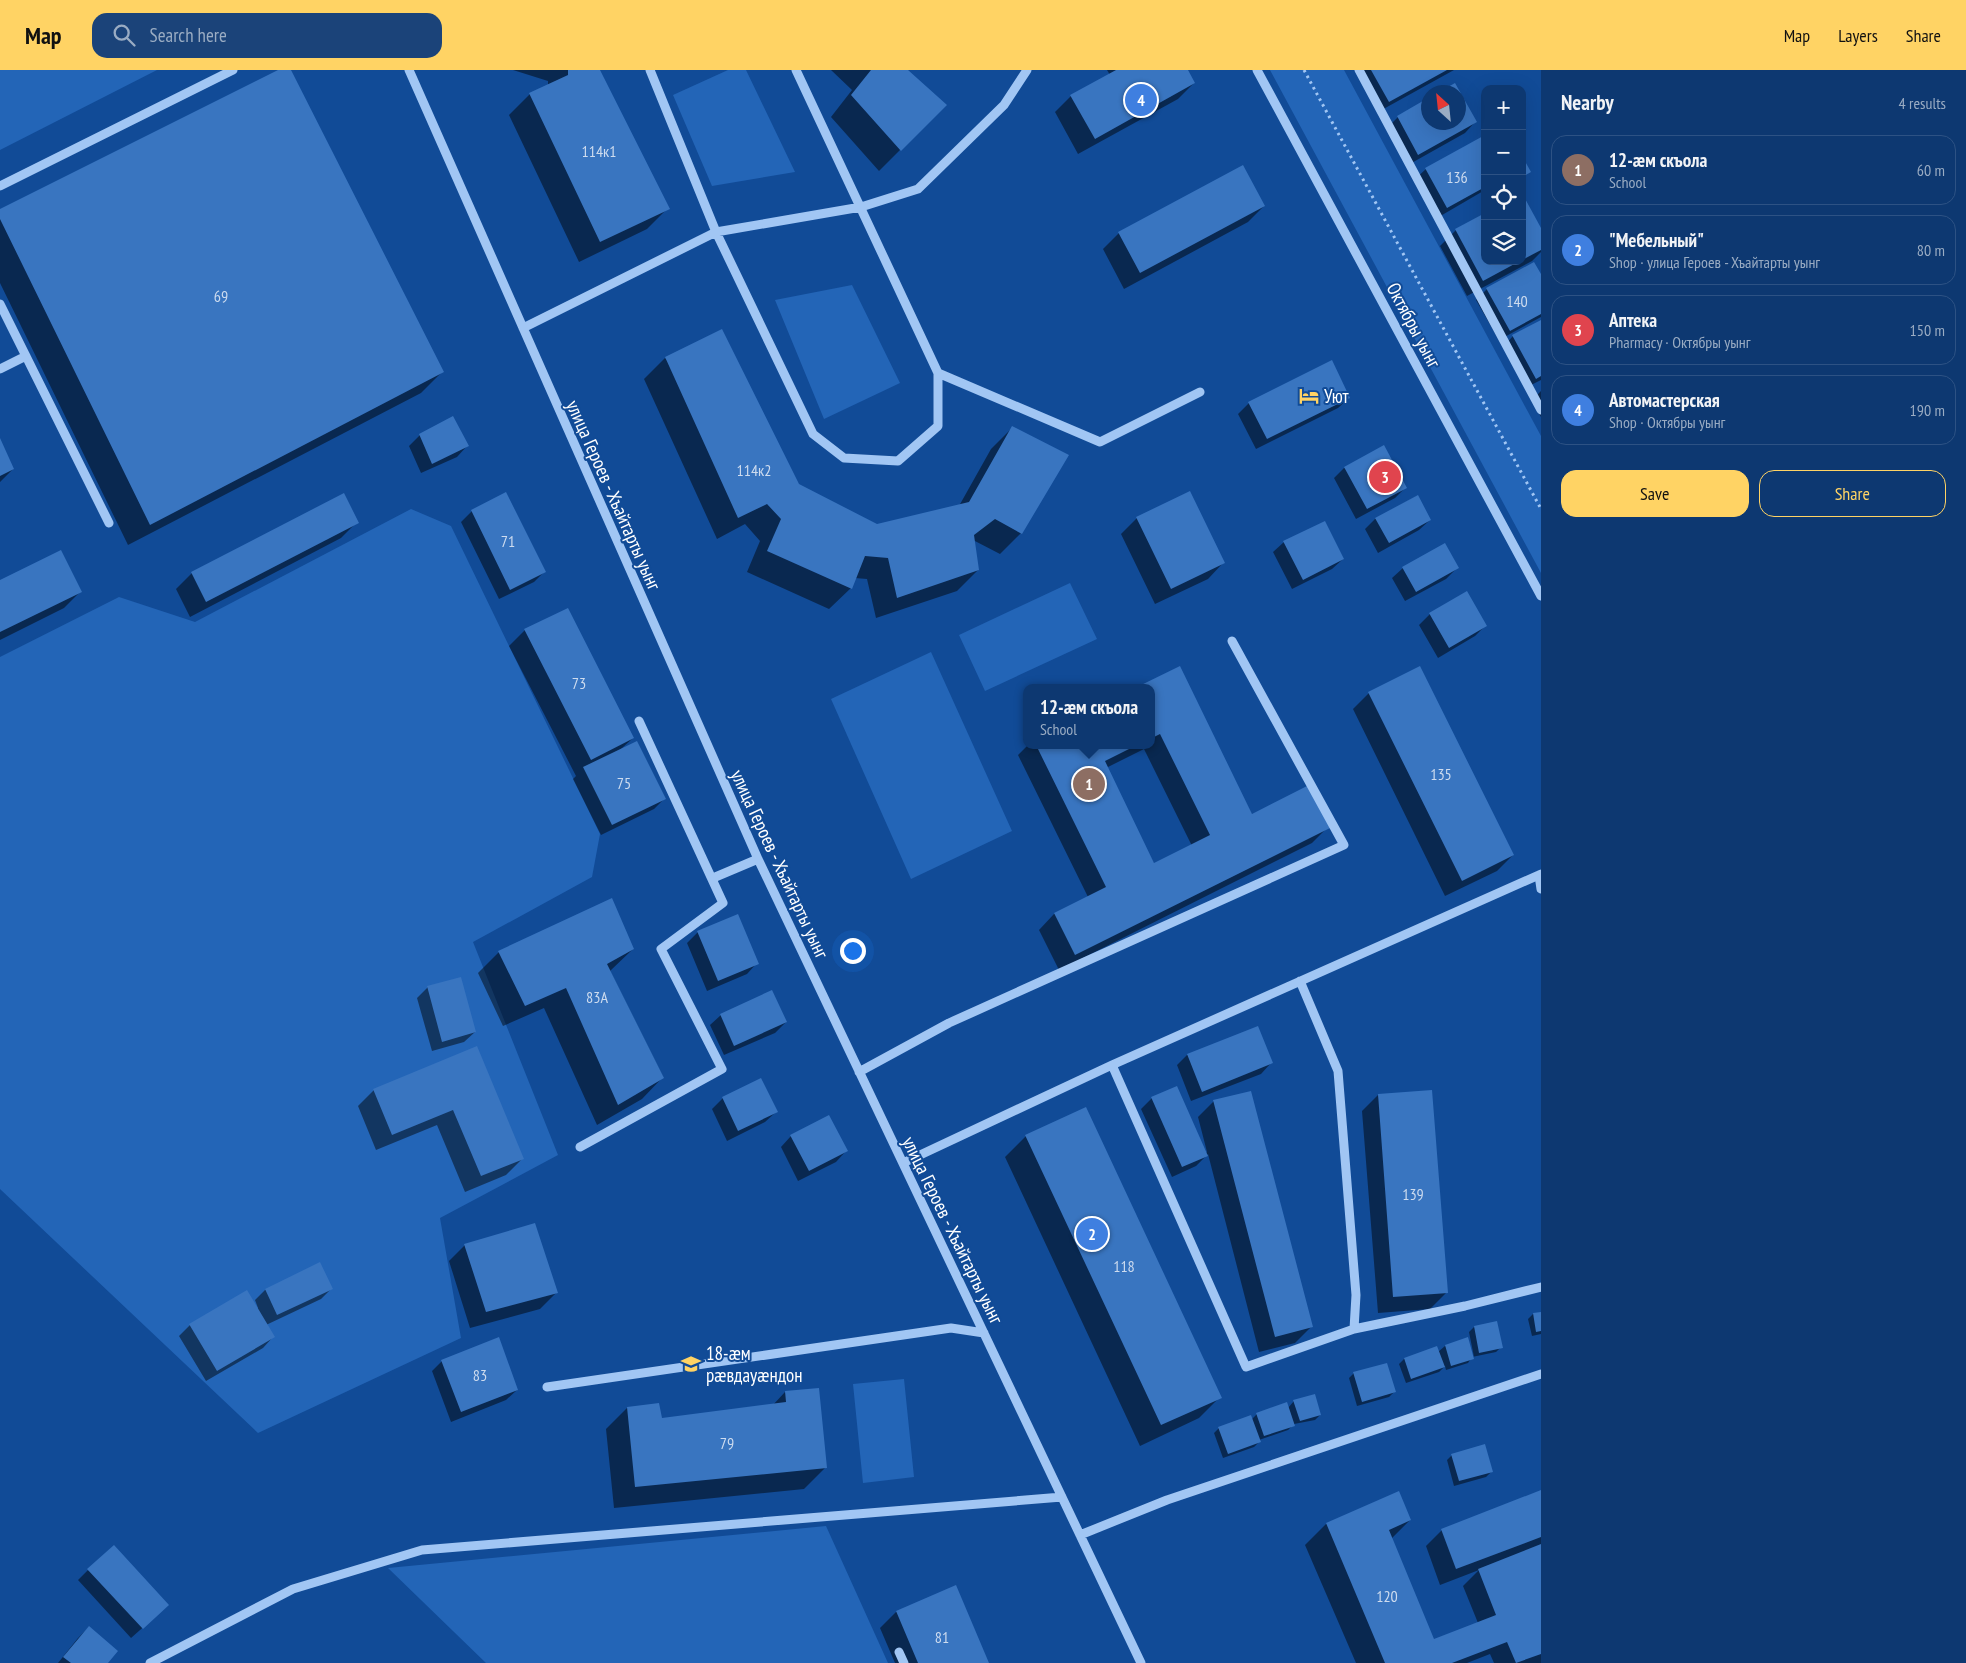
<!DOCTYPE html>
<html lang="en">
<head>
<meta charset="utf-8">
<style>
  :root { --surface:#0d3871; --page:#1b4379; --text:#f1f3f6; --muted:#9aacc3; --line:#2d5284; --accent:#ffd364 }
  body { margin:0; font-family:"PT Sans Narrow",sans-serif; background:var(--page); color:var(--text) }
  .controls { position:absolute; right:15px; top:15px; display:grid; overflow:hidden; border-radius:10px; box-shadow:0 5px 20px #0002 }
  .controls button { width:45px; height:45px; display:grid; place-items:center; padding:0; border:0; border-bottom:1px solid var(--line); background:var(--surface); color:var(--text); font:25px sans-serif }
  .compass { position:absolute; left:1421px; top:15px; width:45px; height:45px; border-radius:50%; background:var(--surface); box-shadow:0 5px 20px #0002; rotate:333deg }
  .you { position:absolute; left:852px; top:880px; width:18px; height:18px; margin:-12px; border:4px solid #fff; border-radius:50%; background:#1a73e8; box-shadow:0 0 0 8px #1a73e833 }
  .badge { display:grid; place-items:center; width:32px; height:32px; border-radius:50%; background:var(--accent); color:#fff; font-size:16px; font-weight:700 }
  .pin { position:absolute; translate:-50% -50%; border:2px solid #fff; box-shadow:0 1px 5px #0006 }
  .popup { position:absolute; left:1023px; top:614px; width:132px; height:65px; box-sizing:border-box; display:grid; place-content:center; border-radius:10px; background:var(--surface); filter:drop-shadow(0 1px 4px #0005); font-size:16px; white-space:nowrap; color:var(--muted) }
  .popup b { font-size:19px; color:var(--text) }
  .popup::after { content:''; position:absolute; left:50%; top:100%; margin-left:-10px; border:10px solid transparent; border-top-color:var(--surface) }
  .list { margin:0; padding:0; list-style:none }
  h2 { display:flex; justify-content:space-between; align-items:center; height:65px; margin:0; padding:0 20px; font-size:21px }
  h2 small { font-size:16px; font-weight:400; color:var(--muted) }
  .list li { display:grid; grid-template-columns:32px 1fr auto; gap:15px; align-items:center; box-sizing:border-box; height:70px; margin:0 10px 10px; padding:0 10px; border:1px solid var(--line); border-radius:15px }
  .list b { display:block; font-size:19px; white-space:nowrap }
  .list p { margin:0; font-size:16px; white-space:nowrap; color:var(--muted) }
  .list em { font-size:16px; font-style:normal; color:var(--muted) }
  .actions { display:flex; gap:10px; padding:15px 20px }
  .actions a { flex:1; padding:11px 0; border:1px solid var(--accent); border-radius:15px; text-align:center; font-size:18px; color:var(--accent) }
  .actions .main { background:var(--accent); color:#111 }
  .icon { flex:none; width:28px; height:28px; fill:none; stroke:currentColor; stroke-width:2; stroke-linecap:round; stroke-linejoin:round }
  .map { position:relative; flex:none; width:1541px; height:1593px; overflow:hidden }
  header { display:flex; align-items:center; gap:30px; box-sizing:border-box; height:70px; padding:0 25px; background:var(--accent); color:#111 }
  header strong { font-size:24px }
  nav { display:flex; gap:28px; margin-inline-start:auto; font-size:18px }
  .search { width:350px; height:45px; background:var(--page); display:flex; align-items:center; gap:12px; box-sizing:border-box; padding:0 18px; border-radius:15px; color:var(--muted); font-size:19px }
  main { display:flex }
  aside { flex:1; background:var(--surface) }
  .map>svg:first-child { display:block }
</style>
</head>
<body>
<header>
<strong>Map</strong>
<div class="search"><svg class="icon" aria-label="search" viewBox="0 0 24 24"><circle cx="10" cy="10" r="6"/><path d="M15 15l6 6"/></svg>Search here</div>
<nav><a>Map</a><a>Layers</a><a>Share</a></nav>
</header>
<main>
<div class="map">
<svg width="1541" height="1593" viewBox="0 0 1541 1593">
  <rect width="100%" height="100%" fill="#114b97"/>
  <!-- green -->
  <path fill="#2365b7" d="M 0,0 L 157,0 L 0,80 Z
    M 728,0 L 746,0 L 795,102 L 712,116 L 673,25 Z
    M 1270,0 L 1344,0 L 1541,366 L 1541,503 Z
    M 852,215 L 900,313 L 824,349 L 775,230 Z
    M 411,439 L 451,456 L 600,764 L 592,807 L 473,872 L 558,1085 L 440,1148 L 461,1268 L 258,1363 L 0,1119 L 0,587 L 119,527 L 195,552 Z
    M 1070,513 L 1097,569 L 985,621 L 959,565 Z
    M 931,582 L 1012,761 L 911,809 L 831,629 Z
    M 904,1309 L 914,1407 L 863,1413 L 853,1314 Z
    M 826,1456 L 888,1593 L 486,1593 L 388,1498 Z"/>
  <!-- shadow -->
  <path fill="#0007" fill-rule="evenodd" d="M 281,0 L 289,0 L 442,302 L 421,323 L 128,475 L 0,213 L 0,141 Z
    M 513,0 L 599,0 L 668,138 L 647,159 L 579,192 L 509,45 L 530,24 L 548,16 L 548,11 Z
    M 831,0 L 906,0 L 945,35 L 879,101 L 831,47 L 852,20 Z
    M 1107,0 L 1187,0 L 1194,13 L 1178,29 L 1078,84 L 1055,42 L 1071,26 L 1110,5 Z
    M 1359,0 L 1454,0 L 1378,42 Z
    M 1455,15 L 1475,52 L 1465,63 L 1408,95 L 1387,58 L 1398,47 L 1428,30 L 1428,52 L 1458,52 L 1458,22 L 1442,22 Z
    M 1485,66 L 1485,120 L 1437,148 L 1415,109 L 1426,99 Z
    M 1243,97 L 1264,136 L 1248,152 L 1124,219 L 1103,179 L 1119,163 Z
    M 1522,125 L 1541,161 L 1541,182 L 1532,191 L 1467,226 L 1440,176 L 1456,160 L 1485,191 L 1522,191 Z
    M 1541,206 L 1541,247 L 1499,270 L 1476,230 L 1487,219 Z
    M 1541,251 L 1541,310 L 1525,318 L 1503,277 L 1513,266 Z
    M 665,288 L 798,415 L 877,456 L 959,436 L 991,379 L 1012,358 L 1021,463 L 1000,484 L 973,470 L 978,500 L 957,521 L 876,548 L 867,509 L 855,508 L 851,518 L 829,539 L 747,502 L 760,471 L 745,454 L 717,469 L 644,309 Z
    M 1541,321 L 1541,347 L 1532,330 Z
    M 1349,328 L 1338,338 L 1256,379 L 1238,344 L 1249,333 Z
    M 420,365 L 467,376 L 457,387 L 421,403 L 409,376 Z
    M 0,371 L 13,399 L 0,412 Z
    M 1344,398 L 1406,417 L 1395,428 L 1356,449 L 1334,408 Z
    M 1417,426 L 1430,450 L 1419,460 L 1378,483 L 1365,459 L 1375,449 Z
    M 472,441 L 544,502 L 534,512 L 499,529 L 461,452 Z
    M 1137,448 L 1223,493 L 1208,509 L 1155,534 L 1121,464 Z
    M 357,452 L 341,468 L 190,547 L 176,519 L 192,503 Z
    M 1284,472 L 1343,489 L 1332,499 L 1292,519 L 1273,482 Z
    M 1403,498 L 1457,498 L 1446,509 L 1405,531 L 1392,508 Z
    M 0,511 L 80,522 L 64,538 L 0,570 Z
    M 1430,544 L 1486,555 L 1475,566 L 1438,588 L 1419,555 Z
    M 525,560 L 633,668 L 621,679 L 665,728 L 654,739 L 601,765 L 573,709 L 576,706 L 509,576 Z
    M 1179,598 L 1252,745 L 1328,757 L 1312,773 L 1059,900 L 1039,860 L 1054,844 L 1088,827 L 1018,685 L 1028,675 L 1152,675 L 1152,618 ZM 1144,679 L 1192,776 L 1154,794 L 1106,698 Z
    M 1369,623 L 1513,785 L 1497,801 L 1445,826 L 1353,639 Z
    M 698,862 L 757,893 L 747,904 L 707,921 L 687,873 Z
    M 633,879 L 610,901 L 663,1007 L 642,1029 L 597,1055 L 544,938 L 503,956 L 478,903 L 499,882 Z
    M 428,917 L 475,962 L 464,972 L 432,981 L 417,928 Z
    M 721,945 L 786,952 L 775,963 L 724,985 L 710,955 Z
    M 476,978 L 522,1089 L 506,1105 L 465,1122 L 437,1055 L 376,1080 L 358,1036 L 374,1020 Z
    M 1187,985 L 1271,993 L 1261,1004 L 1191,1031 L 1177,995 Z
    M 1378,1025 L 1446,1223 L 1430,1239 L 1378,1243 L 1362,1041 Z
    M 723,1028 L 776,1042 L 765,1052 L 727,1071 L 712,1039 Z
    M 1152,1028 L 1206,1083 L 1207,1082 L 1198,1047 L 1214,1031 L 1311,1257 L 1295,1273 L 1259,1282 L 1208,1084 L 1196,1096 L 1172,1107 L 1141,1039 Z
    M 791,1066 L 846,1081 L 836,1092 L 798,1111 L 781,1077 Z
    M 1026,1066 L 1220,1327 L 1199,1348 L 1140,1376 L 1005,1087 Z
    M 465,1175 L 556,1223 L 540,1239 L 470,1258 L 449,1191 Z
    M 320,1194 L 331,1219 L 321,1229 L 266,1255 L 273,1267 L 263,1278 L 206,1311 L 179,1266 L 190,1255 L 257,1239 L 258,1238 L 255,1230 L 265,1220 Z
    M 1541,1243 L 1541,1264 L 1532,1266 L 1528,1249 L 1533,1244 Z
    M 1474,1257 L 1501,1277 L 1496,1282 L 1472,1287 L 1468,1293 L 1446,1300 L 1445,1296 L 1439,1302 L 1406,1313 L 1399,1294 L 1404,1289 L 1438,1282 L 1445,1276 L 1474,1287 L 1469,1262 Z
    M 442,1291 L 517,1320 L 506,1330 L 451,1352 L 432,1301 Z
    M 1354,1303 L 1394,1322 L 1389,1327 L 1357,1336 L 1349,1308 Z
    M 785,1322 L 825,1398 L 804,1419 L 614,1438 L 606,1359 L 627,1338 L 661,1349 L 772,1336 Z
    M 1294,1331 L 1320,1345 L 1315,1350 L 1294,1354 L 1288,1360 L 1259,1370 L 1259,1372 L 1254,1377 L 1223,1388 L 1214,1363 L 1219,1358 L 1251,1350 L 1257,1344 L 1288,1338 Z
    M 1452,1385 L 1491,1402 L 1486,1407 L 1454,1416 L 1447,1390 Z
    M 1541,1421 L 1541,1593 L 1494,1593 L 1490,1584 L 1467,1593 L 1356,1593 L 1305,1475 L 1326,1454 L 1398,1423 L 1410,1450 L 1391,1469 L 1434,1571 L 1478,1553 L 1463,1516 L 1479,1500 L 1440,1515 L 1426,1476 L 1442,1460 Z
    M 88,1500 L 157,1545 L 131,1568 L 78,1510 Z
    M 956,1517 L 988,1593 L 895,1593 L 880,1558 L 896,1542 Z
    M 89,1557 L 106,1593 L 58,1593 L 78,1568 Z"/>
  <!-- building -->
  <path fill="#3975c0" d="M 278,0 L 291,0 L 444,302 L 150,455 L 0,149 L 0,139 Z
    M 568,0 L 600,0 L 670,139 L 600,172 L 529,23 L 568,5 Z
    M 871,0 L 908,0 L 947,35 L 901,81 L 851,25 Z
    M 1116,0 L 1188,0 L 1195,13 L 1095,69 L 1070,25 Z
    M 1371,0 L 1447,0 L 1389,32 Z
    M 1455,13 L 1477,52 L 1418,85 L 1397,46 L 1428,28 L 1428,52 L 1458,52 L 1458,22 L 1439,22 Z
    M 1485,65 L 1485,117 L 1447,138 L 1425,98 Z
    M 1522,86 L 1531,102 L 1522,107 Z
    M 1243,95 L 1265,136 L 1140,203 L 1118,162 Z
    M 1522,123 L 1541,158 L 1541,180 L 1522,190 Z
    M 1485,143 L 1485,191 L 1520,191 L 1483,211 L 1455,159 Z
    M 1534,192 L 1541,204 L 1541,244 L 1510,261 L 1486,218 Z
    M 1541,250 L 1541,306 L 1536,309 L 1512,265 Z
    M 722,259 L 799,414 L 877,454 L 969,432 L 1012,356 L 1069,385 L 1022,464 L 995,449 L 974,465 L 979,500 L 897,528 L 888,488 L 865,486 L 852,519 L 767,481 L 781,449 L 767,434 L 738,448 L 665,287 Z
    M 1332,290 L 1350,328 L 1267,369 L 1248,332 Z
    M 453,346 L 469,376 L 432,394 L 419,364 Z
    M 0,368 L 14,399 L 0,406 Z
    M 1384,375 L 1407,418 L 1367,439 L 1344,397 Z
    M 1190,421 L 1225,493 L 1171,519 L 1136,447 Z
    M 506,422 L 546,502 L 510,520 L 471,440 Z
    M 344,423 L 359,453 L 206,532 L 191,502 Z
    M 1418,425 L 1431,450 L 1389,473 L 1375,448 Z
    M 1325,451 L 1344,489 L 1303,510 L 1283,471 Z
    M 1445,473 L 1459,498 L 1416,522 L 1402,497 Z
    M 61,480 L 82,522 L 0,562 L 0,510 Z
    M 1467,521 L 1487,556 L 1449,578 L 1429,543 Z
    M 568,538 L 634,668 L 591,690 L 524,559 Z
    M 1180,596 L 1252,744 L 1309,715 L 1330,758 L 1075,885 L 1054,843 L 1106,817 L 1036,675 L 1137,675 L 1105,691 L 1154,793 L 1210,765 L 1160,664 L 1152,668 L 1152,618 L 1135,618 Z
    M 1420,596 L 1514,785 L 1462,811 L 1368,622 Z
    M 637,671 L 666,729 L 612,755 L 583,697 Z
    M 612,828 L 634,879 L 607,894 L 664,1008 L 618,1035 L 566,918 L 525,936 L 498,881 Z
    M 738,844 L 759,894 L 718,911 L 697,861 Z
    M 461,907 L 476,962 L 442,972 L 427,916 Z
    M 772,920 L 787,952 L 734,976 L 720,944 Z
    M 1258,956 L 1273,993 L 1202,1022 L 1187,984 Z
    M 477,976 L 524,1089 L 481,1106 L 453,1040 L 392,1065 L 373,1019 Z
    M 761,1008 L 778,1042 L 738,1061 L 722,1027 Z
    M 1177,1016 L 1208,1086 L 1182,1097 L 1151,1027 Z
    M 1432,1020 L 1448,1223 L 1393,1227 L 1378,1024 Z
    M 1251,1021 L 1313,1257 L 1275,1267 L 1213,1030 Z
    M 1086,1037 L 1222,1328 L 1161,1355 L 1025,1065 Z
    M 829,1045 L 848,1081 L 809,1101 L 790,1065 Z
    M 535,1153 L 558,1223 L 486,1242 L 464,1174 Z
    M 320,1192 L 333,1219 L 277,1245 L 265,1219 Z
    M 247,1220 L 275,1267 L 217,1301 L 189,1254 Z
    M 1541,1242 L 1541,1261 L 1536,1262 L 1533,1243 Z
    M 1497,1251 L 1503,1278 L 1479,1283 L 1474,1256 Z
    M 499,1267 L 518,1320 L 461,1342 L 441,1290 Z
    M 1468,1267 L 1474,1289 L 1451,1296 L 1445,1275 Z
    M 1437,1276 L 1445,1297 L 1411,1309 L 1404,1288 Z
    M 1387,1293 L 1396,1322 L 1362,1332 L 1353,1302 Z
    M 819,1318 L 827,1398 L 635,1417 L 627,1337 L 659,1333 L 662,1348 L 786,1332 L 785,1321 Z
    M 1315,1324 L 1321,1345 L 1300,1351 L 1293,1330 Z
    M 1287,1332 L 1295,1356 L 1264,1366 L 1256,1343 Z
    M 1251,1345 L 1261,1372 L 1228,1384 L 1218,1357 Z
    M 1485,1374 L 1493,1402 L 1459,1411 L 1451,1384 Z
    M 1541,1420 L 1541,1467 L 1456,1499 L 1441,1459 Z
    M 1399,1421 L 1411,1450 L 1389,1460 L 1434,1569 L 1496,1545 L 1478,1499 L 1541,1474 L 1541,1584 L 1516,1593 L 1507,1572 L 1452,1593 L 1385,1593 L 1326,1453 Z
    M 114,1475 L 169,1535 L 143,1559 L 87,1499 Z
    M 956,1515 L 989,1593 L 918,1593 L 896,1541 Z
    M 89,1556 L 118,1581 L 108,1593 L 71,1593 L 63,1587 Z"/>
  <g fill="none" stroke-linecap="round" stroke-linejoin="round">
    <!-- path -->
    <path stroke="#a1c6f4" stroke-width="3" stroke-dasharray="2.5 4" stroke-linecap="butt" d="M 1304,0 L 1541,439"/>
    <!-- minor -->
    <path stroke="#a1c6f4" stroke-width="9" d="M 409,0 L 758,789 L 1141,1593
      M 650,0 L 716,162 L 813,364 L 844,388 L 898,391 L 938,356 L 938,303 L 796,0
      M 1257,0 L 1541,526
      M 1359,0 L 1541,340
      M 0,116 L 233,0
      M 0,234 L 109,453
      M 523,258 L 716,162 L 861,137 L 918,119 L 1004,35 L 1027,0
      M 0,299 L 26,286
      M 938,303 L 1100,372 L 1200,322
      M 1539,805 L 1541,819
      M 713,808 L 758,789
      M 1112,995 L 1246,1297 L 1354,1259 L 1356,1225 L 1338,1001 L 1300,911
      M 859,1002 L 949,953 L 1344,775 L 1232,571
      M 580,1077 L 722,999 L 661,879 L 723,833 L 639,651
      M 903,1093 L 1112,995 L 1541,804
      M 1354,1259 L 1465,1236 L 1541,1217
      M 547,1317 L 951,1258 L 984,1263
      M 1080,1465 L 1167,1430 L 1541,1304
      M 899,1582 L 904,1593
      M 150,1593 L 293,1519 L 422,1480 L 1062,1427"/>
  </g>
  <!-- icons -->
  <defs>
    <symbol id="hotel-bare" viewBox="-9 -9 18 18"><path d="M-6-4.5h1.5V1H6V5H4.5V3h-9V5H-6ZM-4 0a1.8 1.8 0 1 1 3.6 0ZM.5 0V-2.5h3Q6-2.5 6 0Z" fill="#ffd364" stroke="#114b97" stroke-width="2.5" paint-order="stroke"/></symbol>
    <symbol id="school-bare" viewBox="-9 -9 18 18"><path d="M0-5L7-2L0 1L-7-2ZM-4 1L0 2.5L4 1V4Q0 6-4 4Z" fill="#ffd364" stroke="#114b97" stroke-width="2.5" paint-order="stroke"/></symbol>
  </defs>
  <g fill-rule="evenodd">
    <use href="#hotel-bare" x="1295" y="312" width="28" height="28"/>
    <use href="#school-bare" x="677" y="1280" width="28" height="28"/>
  </g>
  <g text-anchor="middle" dominant-baseline="central" stroke-width="4" stroke-linejoin="round" paint-order="stroke">
    <!-- number labels -->
    <g font-size="16" fill="#cedcef">
      <text x="599" y="81">114к1</text>
      <text x="1457" y="107">136</text>
      <text x="221" y="226">69</text>
      <text x="1517" y="231">140</text>
      <text x="754" y="400">114к2</text>
      <text x="508" y="471">71</text>
      <text x="579" y="613">73</text>
      <text x="1441" y="704">135</text>
      <text x="624" y="713">75</text>
      <text x="597" y="927">83А</text>
      <text x="1413" y="1124">139</text>
      <text x="1124" y="1196">118</text>
      <text x="480" y="1305">83</text>
      <text x="727" y="1373">79</text>
      <text x="1387" y="1526">120</text>
      <text x="942" y="1567">81</text>
    </g>
    <!-- street labels -->
    <g font-size="19" fill="#fff" stroke="#114b97">
      <text transform="translate(1414 255) rotate(62)">Октябры уынг</text>
      <text transform="translate(614 425) rotate(66)">улица Героев - Хъайтарты уынг</text>
      <text transform="translate(780 794) rotate(65)">улица Героев - Хъайтарты уынг</text>
      <text transform="translate(953 1160) rotate(64)">улица Героев - Хъайтарты уынг</text>
    </g>
    <!-- poi labels -->
    <g font-size="19" fill="#fff" stroke="#114b97" text-anchor="start">
      <text x="1324" y="326">Уют</text>
      <text x="706" y="1283">18-æм<tspan x="706" dy="22">рӕвдауӕндон</tspan></text>
    </g>
  </g>
</svg>
<div class="controls">
<button>+</button>
<button>−</button>
<button><svg class="icon" aria-label="locate" viewBox="0 0 24 24"><circle cx="12" cy="12" r="6"/><path d="M12 2v4M12 18v4M2 12h4M18 12h4"/></svg></button>
<button><svg class="icon" aria-label="layers" viewBox="0 0 24 24"><path d="M12 4l9 5-9 5-9-5zM3 14l9 5 9-5"/></svg></button>
</div>
<svg class="compass" viewBox="-18 -18 36 36"><path d="M0-13l5 13h-10z" fill="#e53935"/><path d="M0 13l5-13h-10z" fill="#9aacc3"/></svg>
<div class="you"></div>
<div class="pin badge" style="left:1089px;top:714px;background:#8d6e63">1</div>
<div class="popup"><b>12-æм скъола</b>School</div>
<div class="pin badge" style="left:1092px;top:1164px;background:#3f7fe0">2</div>
<div class="pin badge" style="left:1385px;top:407px;background:#e0444e">3</div>
<div class="pin badge" style="left:1141px;top:30px;background:#3f7fe0">4</div>
</div>
<aside>
<h2>Nearby<small>4 results</small></h2>
<ul class="list">
<li><span class="badge" style="background:#8d6e63">1</span><div><b>12-æм скъола</b><p>School</p></div><em>60 m</em></li>
<li><span class="badge" style="background:#3f7fe0">2</span><div><b>&quot;Мебельный&quot;</b><p>Shop · улица Героев - Хъайтарты уынг</p></div><em>80 m</em></li>
<li><span class="badge" style="background:#e0444e">3</span><div><b>Аптека</b><p>Pharmacy · Октябры уынг</p></div><em>150 m</em></li>
<li><span class="badge" style="background:#3f7fe0">4</span><div><b>Автомастерская</b><p>Shop · Октябры уынг</p></div><em>190 m</em></li>
</ul>
<div class="actions"><a class="main">Save</a><a>Share</a></div>
</aside>
</main>
</body>
</html>
